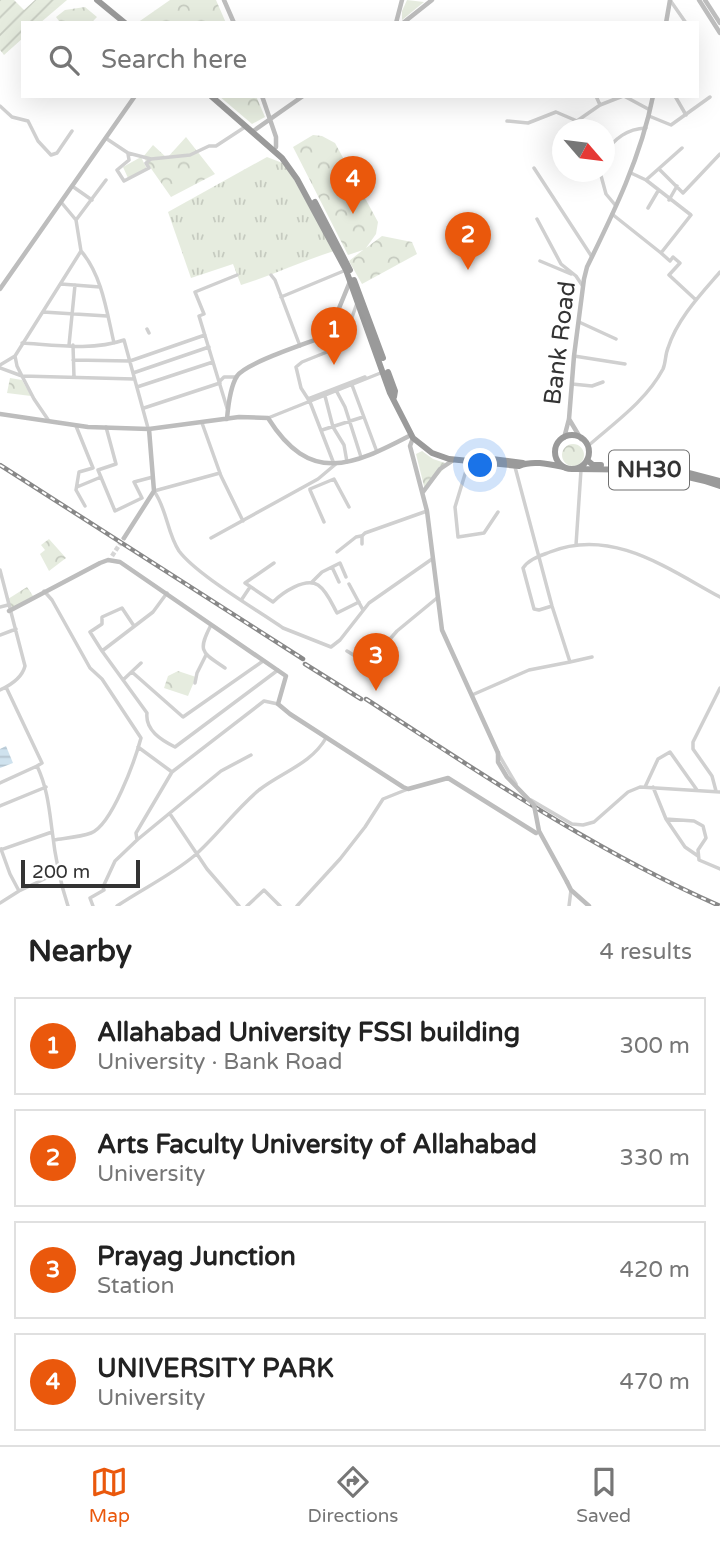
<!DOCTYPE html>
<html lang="en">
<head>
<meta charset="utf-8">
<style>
  :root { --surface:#fff; --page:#f2f2f2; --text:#222; --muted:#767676; --line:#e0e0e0; --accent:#ea580c }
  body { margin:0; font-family:"Varela Round",sans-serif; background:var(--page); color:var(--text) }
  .compass { position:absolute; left:552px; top:119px; width:63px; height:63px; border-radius:50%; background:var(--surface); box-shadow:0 7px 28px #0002; rotate:118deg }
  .scale { position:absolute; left:21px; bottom:18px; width:119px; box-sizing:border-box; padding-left:7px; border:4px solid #333; border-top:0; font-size:19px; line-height:24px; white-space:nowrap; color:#333; -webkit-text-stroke:5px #fff; paint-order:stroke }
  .you { position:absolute; left:481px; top:466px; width:24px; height:24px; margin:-18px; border:5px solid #fff; border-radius:50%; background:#1a73e8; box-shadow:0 0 0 10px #1a73e833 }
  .badge { display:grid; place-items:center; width:46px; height:46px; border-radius:50%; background:var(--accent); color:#fff; font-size:23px; font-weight:700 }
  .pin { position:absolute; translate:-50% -58px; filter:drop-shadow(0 2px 4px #0008) }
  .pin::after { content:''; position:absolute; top:37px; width:24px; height:21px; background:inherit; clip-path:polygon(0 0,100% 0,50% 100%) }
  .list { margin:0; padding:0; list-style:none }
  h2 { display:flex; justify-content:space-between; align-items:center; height:91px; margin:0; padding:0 28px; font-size:30px }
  h2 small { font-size:23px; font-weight:400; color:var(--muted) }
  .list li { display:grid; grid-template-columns:46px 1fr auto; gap:21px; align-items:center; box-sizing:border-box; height:98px; margin:0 14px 14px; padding:0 14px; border:2px solid var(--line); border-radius:0px }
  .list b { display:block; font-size:26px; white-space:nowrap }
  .list p { margin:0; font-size:23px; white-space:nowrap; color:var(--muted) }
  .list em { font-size:23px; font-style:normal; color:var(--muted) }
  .icon { flex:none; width:38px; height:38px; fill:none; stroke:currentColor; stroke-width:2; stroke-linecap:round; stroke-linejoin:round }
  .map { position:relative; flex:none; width:720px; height:906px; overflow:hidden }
  .search { position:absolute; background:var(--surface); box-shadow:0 7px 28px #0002; left:21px; right:21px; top:21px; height:77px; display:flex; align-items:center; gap:18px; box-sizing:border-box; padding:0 24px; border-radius:0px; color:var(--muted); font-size:26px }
  .sheet { height:539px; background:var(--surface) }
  nav { display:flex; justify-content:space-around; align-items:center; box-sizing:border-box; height:98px; border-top:2px solid var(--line); background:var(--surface); font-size:19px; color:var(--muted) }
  nav a { display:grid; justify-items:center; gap:4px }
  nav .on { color:var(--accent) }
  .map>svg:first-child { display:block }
</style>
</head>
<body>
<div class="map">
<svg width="720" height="906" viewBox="0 0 720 906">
  <defs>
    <pattern id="grass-tufts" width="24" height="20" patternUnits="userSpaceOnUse" patternTransform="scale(1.75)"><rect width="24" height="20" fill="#e6ecdf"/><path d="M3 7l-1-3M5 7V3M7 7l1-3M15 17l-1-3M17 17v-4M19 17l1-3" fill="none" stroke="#c6cbc0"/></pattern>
    <pattern id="park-crowns" width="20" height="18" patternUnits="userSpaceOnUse" patternTransform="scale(1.75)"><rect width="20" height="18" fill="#e6ecdf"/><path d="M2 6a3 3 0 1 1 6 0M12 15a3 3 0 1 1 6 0" fill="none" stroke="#c6cbc0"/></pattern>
    <pattern id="garden-furrows" width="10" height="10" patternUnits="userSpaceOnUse" patternTransform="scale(1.75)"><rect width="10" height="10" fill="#e6ecdf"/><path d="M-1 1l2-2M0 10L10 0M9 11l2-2" fill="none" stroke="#c6cbc0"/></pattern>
    <pattern id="water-rules" width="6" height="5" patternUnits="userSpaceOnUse" patternTransform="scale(1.75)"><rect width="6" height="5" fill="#cfe2ee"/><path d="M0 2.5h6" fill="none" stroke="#b2c2cd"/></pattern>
  </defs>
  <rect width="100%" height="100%" fill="#fff"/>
  <!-- grass -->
  <path fill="url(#grass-tufts)" d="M 267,157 L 285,164 L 334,251 C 302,261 273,275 241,285 L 233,264 L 191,278 L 168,212 Z"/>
  <!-- park -->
  <path fill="url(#park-crowns)" d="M 170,0 L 216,0 L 226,23 L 137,23 Z
    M 407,0 L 424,2 L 402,20 L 402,11 Z
    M 85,7 L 97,17 L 91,23 L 58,23 L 59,21 L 56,17 L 65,10 Z
    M 219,96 L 256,96 L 265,117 L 252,124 Z
    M 313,135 L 322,136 L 335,143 L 378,222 L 376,234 L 366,248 L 382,236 L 412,242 L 417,254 L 362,284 L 349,261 L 363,250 L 348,255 L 293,147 Z
    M 186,137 L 215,174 L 171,197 L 143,157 L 153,145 L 167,158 Z
    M 10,378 L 22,380 L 31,396 L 7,393 Z
    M562 455a11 11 0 1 1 22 0a11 11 0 1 1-22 0Z
    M 422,451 L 433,459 L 448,464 L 425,490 L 416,454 Z
    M 49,539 L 66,558 L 49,571 L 40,554 L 45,550 L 41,545 Z
    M 27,587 L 33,596 L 10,609 L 8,599 Z
    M 178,671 L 196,677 L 188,696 L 164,688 L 168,676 Z"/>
  <!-- garden -->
  <path fill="url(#garden-furrows)" d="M 0,0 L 14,0 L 24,10 L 35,0 L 67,0 L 40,23 L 23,23 L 23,38 L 4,55 L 0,50 Z"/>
  <!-- pitch -->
  <path fill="#e6ecdf" d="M 141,157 L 147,169 L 128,178 L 123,167 Z"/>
  <!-- water -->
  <path fill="url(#water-rules)" d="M 6,746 L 13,763 L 0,768 L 0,749 Z"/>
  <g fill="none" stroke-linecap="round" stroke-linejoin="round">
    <!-- secondary-tunnel -->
    <path stroke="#d6d6d6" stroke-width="4.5" stroke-dasharray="4.5 2" stroke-linecap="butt" d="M 112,556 L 124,538"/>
    <!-- street -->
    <path stroke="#d0d0d0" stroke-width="3.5" d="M 670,0 L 686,23
      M 596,96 L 600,105
      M 624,96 L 650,110
      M 675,96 L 686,115
      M 0,106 L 12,117 L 28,121 L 38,141 L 51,155 L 57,153 L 72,131
      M 649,116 L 671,125 L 710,97
      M 507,121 L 528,123 L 556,112 L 577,121 L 600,105 L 623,96
      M 107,139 L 128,153 L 151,159 L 190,155 L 209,146 L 216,146 L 245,127
      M 128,154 L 129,160 L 117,170 L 124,181 L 149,168 L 146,163 L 151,159
      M 604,154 C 615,138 627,129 646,128
      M 534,168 L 592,257
      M 659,169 L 683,193 L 720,154
      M 600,172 L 606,194 L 616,206
      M 646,180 L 682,148
      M 72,186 L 92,200
      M 669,200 L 677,186
      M 648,208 L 658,191
      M 612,214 L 661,253 L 691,215 L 646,180 L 631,173
      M 537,219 L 561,264 L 576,276 L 582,285
      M 76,220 L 106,180
      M 81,251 C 102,275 107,313 114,343
      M 661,253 L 670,261 L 673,257 L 680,263 L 669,275 L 696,300
      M 540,261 L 571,274
      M 271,275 L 275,280 L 300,346
      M 61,284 L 100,287
      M 281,297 L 346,270
      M 43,312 L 107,316
      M 579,322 L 616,339
      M 147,329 L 149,333
      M 22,343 C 54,345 93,351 124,340 L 148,428
      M 69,345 L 75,285
      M 73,345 L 74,377
      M 15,356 L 17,366 L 22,376 L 134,379
      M 574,356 L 625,364
      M 73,360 L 130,361 L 205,335
      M 0,365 L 15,356 L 81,251 L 76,220 L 61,202
      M 0,368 L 22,376 L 34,399 L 49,421
      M 133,373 L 209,347
      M 220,381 L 224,377 L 237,377
      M 572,384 L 592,386 L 603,382
      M 352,385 L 377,452
      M 137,387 L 213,362
      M 337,392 L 345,407 L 361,457
      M 325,396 L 333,427 L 344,445 L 347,462
      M 308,399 L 365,377
      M 144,408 L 220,383
      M 227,408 L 199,316 L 204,314 L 195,292 L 237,275
      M 268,418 L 383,372
      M 202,423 L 221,476 L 243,521
      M 76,426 L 93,468 L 79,472 L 76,490 L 85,506
      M 106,427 L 116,464 L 98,470 L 115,511 L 142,498 L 134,482 L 153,477
      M 322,430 L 363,417
      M 588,446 C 614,423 646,401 663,369 C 666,362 665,355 668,348 C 677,319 701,294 720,272
      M 469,461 L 455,507 L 458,537 L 484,533 L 498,512
      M 334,464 L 310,402 L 301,388 L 296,367 L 302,362 L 342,346 L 357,303
      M 220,473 L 154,491 C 167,509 167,533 179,551 C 197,575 256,609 283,628 L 331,647 L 340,640 L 369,603 L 432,559
      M 77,487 L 101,477
      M 310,489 L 334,479 L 349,507
      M 310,490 L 324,522
      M 211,538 L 318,479 L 337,463
      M 362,544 L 362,536 L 365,533 L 427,511
      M 576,545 L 581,470
      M 337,552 L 356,537 L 361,536
      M 274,563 L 245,583 L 273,602 C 282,593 305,577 318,585 C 327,591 332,604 337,613 L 359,602
      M 332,567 L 339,582
      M 0,570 L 25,666 C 22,678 11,685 0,690
      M 311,583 L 322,572 L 340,563 L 346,577
      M 349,584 L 363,610
      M 44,591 L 52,600 L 90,668 L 102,679 L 141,738 C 135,760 112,825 91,833 C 80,837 66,838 54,840
      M 167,593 L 153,612 L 102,651 L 147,713 C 145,730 161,740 175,747 L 278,670
      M 242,599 L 250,587
      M 552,606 L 539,610 L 534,609 L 523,568 C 529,559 540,556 550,552 C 612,527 668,569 720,597
      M 0,607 L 8,605
      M 211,625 C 197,652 202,652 225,668
      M 0,635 L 16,629
      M 102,651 L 90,632 L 102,624 L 102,617 L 122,608 L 134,626
      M 347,651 L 368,664 L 397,631 L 437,598
      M 570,662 L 592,657
      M 132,672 L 183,717 L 263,661
      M 123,680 L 141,663
      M 195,683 L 197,673 L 206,655
      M 6,687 L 42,763 L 37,766 C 47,787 49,807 52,830 C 55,856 60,882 68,906
      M 472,695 L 529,670 L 570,662 L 552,606 L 515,467
      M 138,747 L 172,772
      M 499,755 L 516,784
      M 0,783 L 37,766
      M 645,787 L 658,759 L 670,752 L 697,790
      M 653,787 L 666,819 L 694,821 L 703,826 L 706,838 L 698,850 L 699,860 L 720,869
      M 716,791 L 712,776 L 693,749 L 693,742 L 720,688
      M 531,800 L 572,824 L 583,825 L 594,822 L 628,792 L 640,787 L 720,792
      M 0,806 L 46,787
      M 170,814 L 207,869 L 239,906
      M 666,819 L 685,847 L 698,856
      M 137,840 L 136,833 L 172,772 L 264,701 L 278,704
      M 1,849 L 10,874 L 19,891
      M 0,850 L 52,832
      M 0,903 L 19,891 L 59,872
      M 93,906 L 90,898 L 104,890 L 103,887 L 115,861 L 137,840 L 221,771 L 251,755
      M 117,906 C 142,889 170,876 194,856 C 217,836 235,810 259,790 C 282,772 311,764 326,738
      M 247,906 L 264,890 L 280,906
      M 297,906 L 340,859 L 365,827 L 383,799 L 408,789
      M 569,906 L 571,890"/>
    <!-- secondary -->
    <path stroke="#bdbdbd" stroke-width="4.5" d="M 224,0 L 234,23
      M 699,0 L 720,33
      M 705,0 L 720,23
      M 396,23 L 402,0
      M 403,23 L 432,0
      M 666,23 L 670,0
      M 262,96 L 276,137 L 276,147
      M 252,132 L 303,96
      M 0,289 L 135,96
      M 0,414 L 88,427 L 149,429 L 239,417 L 268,418 C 310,485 352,466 411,435
      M 227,419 C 228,407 230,387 237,376 C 247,362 309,343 328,335 L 351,279
      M 569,419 L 581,439
      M 413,438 L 410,446 L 427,511 L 442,630 L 498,753
      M 564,438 L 569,419 L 574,356 L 584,279 L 587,267 C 614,212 641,157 653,96
      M 423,492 L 440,469 L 452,461
      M 124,538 L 154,491 L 149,429
      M 9,611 L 100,563 L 108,560 L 120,562 L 286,676 L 278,704 L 290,714 L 403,787 L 408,789 L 448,778 L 536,833
      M 567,882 L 571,890 L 589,906"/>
    <!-- highway -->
    <path stroke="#9a9a9a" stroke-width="6" d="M 97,0 L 125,23
      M 211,96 L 282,158 L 297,179 L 346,270 L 390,393 L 413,438 L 432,453 L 449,459 L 519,466 C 532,460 549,464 563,467
      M 315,202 L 350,270
      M 354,280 L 383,358
      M 388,372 L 395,391 L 394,397
      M555 452a17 17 0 1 1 34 0a17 17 0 1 1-34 0Z
      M 476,457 L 523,463
      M 587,460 L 593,465 L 601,465
      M 575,469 C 625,469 672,469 720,486
      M 681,471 L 720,481"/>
    <defs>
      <path id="rail" d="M 0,465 L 303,659
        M 305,664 L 361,699
        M 366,699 C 480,773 595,851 720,906"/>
    </defs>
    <!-- rail casing -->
    <use href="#rail" stroke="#888" stroke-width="4.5"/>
    <!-- rail -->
    <use href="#rail" stroke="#fff" stroke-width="2" stroke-dasharray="5" stroke-linecap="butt"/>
    <!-- secondary-bridge -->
    <path stroke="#bdbdbd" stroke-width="4.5" d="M 498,753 L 498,762 L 507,777 L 534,805 L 539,831 L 567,882"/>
  </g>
  <g text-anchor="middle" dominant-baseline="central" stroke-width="7" stroke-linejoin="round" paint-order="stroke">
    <!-- shield labels -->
    <rect fill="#fff" stroke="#707070" stroke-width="2" x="609" y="450.5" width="80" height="39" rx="5"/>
    <g font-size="23" font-weight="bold" fill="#333">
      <text x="649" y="470">NH30</text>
    </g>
    <!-- street labels -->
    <g font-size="24" fill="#333" stroke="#fff">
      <text transform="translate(560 343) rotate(-83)">Bank Road</text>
    </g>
  </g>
</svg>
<svg class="compass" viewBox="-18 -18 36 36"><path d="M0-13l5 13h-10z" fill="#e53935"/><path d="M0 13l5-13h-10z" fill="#767676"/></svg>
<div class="scale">200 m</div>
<div class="you"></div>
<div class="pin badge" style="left:334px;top:365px">1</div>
<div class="pin badge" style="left:468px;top:270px">2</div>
<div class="pin badge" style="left:376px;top:691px">3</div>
<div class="pin badge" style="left:353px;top:214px">4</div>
<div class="search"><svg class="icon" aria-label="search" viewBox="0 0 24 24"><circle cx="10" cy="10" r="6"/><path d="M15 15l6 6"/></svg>Search here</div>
</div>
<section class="sheet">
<h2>Nearby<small>4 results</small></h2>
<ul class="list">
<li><span class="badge">1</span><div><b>Allahabad University FSSI building</b><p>University · Bank Road</p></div><em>300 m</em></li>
<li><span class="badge">2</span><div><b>Arts Faculty University of Allahabad</b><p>University</p></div><em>330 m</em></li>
<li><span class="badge">3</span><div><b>Prayag Junction</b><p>Station</p></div><em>420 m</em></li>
<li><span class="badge">4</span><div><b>UNIVERSITY PARK</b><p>University</p></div><em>470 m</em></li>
</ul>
</section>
<nav>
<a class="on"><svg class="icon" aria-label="map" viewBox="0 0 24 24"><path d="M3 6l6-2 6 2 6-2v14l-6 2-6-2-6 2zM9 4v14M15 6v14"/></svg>Map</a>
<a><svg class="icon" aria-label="directions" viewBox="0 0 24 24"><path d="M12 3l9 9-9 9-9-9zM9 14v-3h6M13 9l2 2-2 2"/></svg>Directions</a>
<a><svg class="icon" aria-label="saved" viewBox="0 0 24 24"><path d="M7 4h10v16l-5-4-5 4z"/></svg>Saved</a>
</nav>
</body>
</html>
